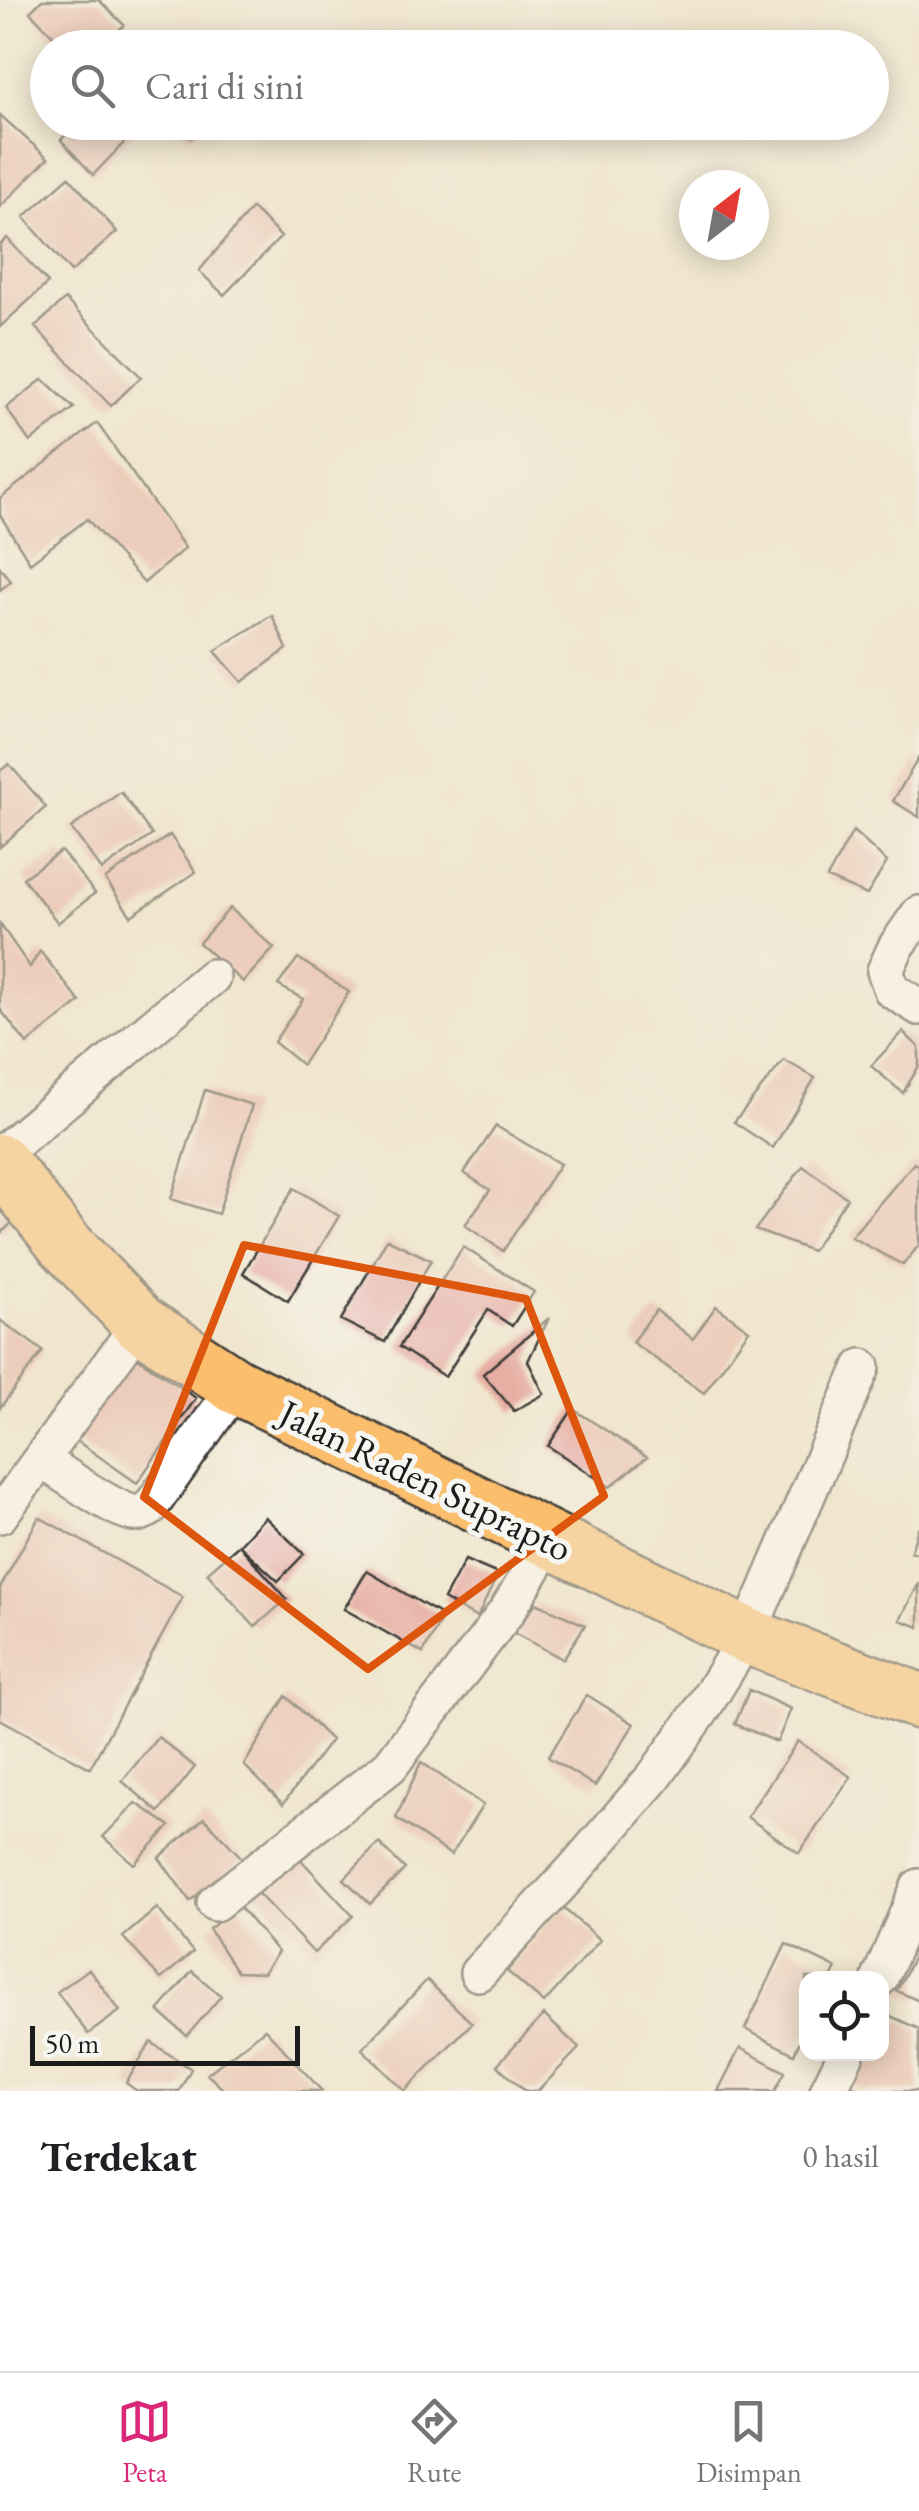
<!DOCTYPE html>
<html lang="id">
<head>
<meta charset="utf-8">
<style>
  :root { --surface:#fff; --page:#f6f6f6; --text:#202124; --muted:#757577; --line:#e0e0e0; --accent:#db2777 }
  body { margin:0; font-family:"EB Garamond",serif; background:var(--page); color:var(--text) }
  .controls { position:absolute; right:30px; bottom:30px; display:grid; overflow:hidden; border-radius:20px; box-shadow:0 5px 25px #0003 }
  .controls button { width:90px; height:90px; display:grid; place-items:center; padding:0; border:0; border-bottom:2px solid var(--line); background:var(--surface); color:var(--text); font:50px sans-serif }
  .compass { position:absolute; left:679px; top:170px; width:90px; height:90px; border-radius:50%; background:var(--surface); box-shadow:0 5px 25px #0003; rotate:31deg }
  .scale { position:absolute; left:30px; bottom:25px; width:270px; box-sizing:border-box; padding-left:10px; border:5px solid #1c1c1c; border-top:0; font-size:28px; line-height:35px; white-space:nowrap; color:#1c1c1c; -webkit-text-stroke:8px #f6f6f2; paint-order:stroke }
  .list { margin:0; padding:0; list-style:none }
  h2 { display:flex; justify-content:space-between; align-items:center; height:130px; margin:0; padding:0 40px; font-size:42px }
  h2 small { font-size:32px; font-weight:400; color:var(--muted) }
  .icon { flex:none; width:55px; height:55px; fill:none; stroke:currentColor; stroke-width:2; stroke-linecap:round; stroke-linejoin:round }
  .map { position:relative; flex:none; width:919px; height:2091px; overflow:hidden }
  .search { position:absolute; background:var(--surface); box-shadow:0 5px 25px #0003; left:30px; right:30px; top:30px; height:110px; display:flex; align-items:center; gap:25px; box-sizing:border-box; padding:0 35px; border-radius:55px; color:var(--muted); font-size:38px }
  .sheet { height:280px; background:var(--surface) }
  nav { display:flex; justify-content:space-around; align-items:center; box-sizing:border-box; height:140px; border-top:2px solid var(--line); background:var(--surface); font-size:28px; color:var(--muted) }
  nav a { display:grid; justify-items:center; gap:5px }
  nav .on { color:var(--accent) }
  .map>svg:first-child { display:block }
</style>
</head>
<body>
<div class="map">
<svg width="919" height="2091" viewBox="0 0 919 2091">
  <rect width="100%" height="100%" fill="#f6f6f2"/>
  <filter id="ink" filterUnits="userSpaceOnUse"><feTurbulence type="fractalNoise" baseFrequency=".01" numOctaves="2"/><feDisplacementMap in="SourceGraphic" scale="20" xChannelSelector="R" yChannelSelector="G"/><feConvolveMatrix kernelMatrix="1 2 1 2 8 2 1 2 1" color-interpolation-filters="sRGB"/></filter>
  <filter id="wash" filterUnits="userSpaceOnUse"><feTurbulence type="fractalNoise" baseFrequency=".0048" numOctaves="4" result="noise"/><feDisplacementMap in="SourceGraphic" scale="40" xChannelSelector="R" yChannelSelector="G"/><feGaussianBlur stdDeviation="2.25" result="paint"/><feColorMatrix in="noise" values="0 0 0 0 0 0 0 0 0 0 0 0 0 0 0 0 0 1.4 0 .05"/><feComposite in="paint" operator="in"/></filter>
  <g filter="url(#wash)">
    <rect width="100%" height="100%" fill="#f0e6cd"/>
    <g id="blocks">
      <!-- building -->
      <path fill="#e7aea3" d="M 42,0 L 99,0 L 124,25 L 101,48 L 65,48 L 30,12 Z
        M 0,115 L 48,158 L 0,207 Z
        M 77,122 L 144,122 L 93,175 L 61,140 Z
        M 175,122 L 206,122 L 191,138 Z
        M 69,177 L 117,232 L 71,272 L 24,217 Z
        M 252,208 L 281,237 L 224,295 L 199,271 Z
        M 7,238 L 48,283 L 0,327 L 0,245 Z
        M 65,299 L 141,377 L 111,406 L 35,327 Z
        M 43,379 L 74,408 L 30,442 L 6,408 Z
        M 97,423 L 185,548 L 144,583 L 87,519 L 30,563 L 0,515 L 0,498 Z
        M 0,567 L 11,581 L 0,590 Z
        M 272,615 L 287,649 L 242,682 L 215,651 Z
        M 919,757 L 919,817 L 893,801 Z
        M 9,764 L 46,807 L 0,847 L 0,771 Z
        M 121,792 L 152,835 L 102,870 L 71,828 Z
        M 853,831 L 887,862 L 867,895 L 827,878 Z
        M 170,835 L 196,872 L 131,916 L 105,879 Z
        M 61,851 L 95,893 L 58,923 L 23,878 Z
        M 230,908 L 274,948 L 243,982 L 199,943 Z
        M 0,924 L 30,967 L 40,951 L 80,1002 L 27,1044 L 0,1009 Z
        M 298,958 L 349,992 L 302,1065 L 274,1042 L 303,999 L 278,985 Z
        M 903,1032 L 919,1047 L 919,1066 L 903,1093 L 871,1066 Z
        M 784,1060 L 815,1078 L 773,1148 L 734,1122 Z
        M 205,1090 L 252,1105 L 218,1214 L 171,1199 Z
        M 496,1126 L 560,1164 L 503,1251 L 465,1225 L 490,1190 L 464,1173 Z
        M 914,1163 L 919,1166 L 919,1245 L 903,1265 L 851,1237 Z
        M 803,1166 L 847,1198 L 812,1251 L 755,1230 Z
        M 294,1188 L 339,1216 L 288,1301 L 243,1273 Z
        M 0,1209 L 12,1223 L 0,1234 Z
        M 387,1239 L 431,1260 L 385,1342 L 341,1320 Z
        M 463,1247 L 534,1292 L 512,1326 L 488,1310 L 445,1377 L 399,1347 Z
        M 716,1306 L 749,1330 L 704,1393 L 632,1342 L 656,1310 L 693,1339 Z
        M 549,1318 L 528,1361 L 544,1394 L 514,1411 L 483,1374 Z
        M 0,1320 L 43,1351 L 0,1408 Z
        M 126,1350 L 196,1398 L 137,1483 L 67,1434 Z
        M 573,1409 L 647,1457 L 610,1487 L 548,1446 Z
        M 39,1517 L 183,1597 L 90,1768 L 0,1719 L 0,1588 Z
        M 265,1517 L 304,1554 L 278,1581 L 239,1545 L 287,1599 L 255,1627 L 207,1573 L 239,1545 Z
        M 918,1528 L 919,1528 L 919,1553 L 911,1552 Z
        M 465,1560 L 498,1574 L 477,1618 L 444,1599 Z
        M 367,1571 L 443,1616 L 423,1653 L 344,1609 Z
        M 919,1583 L 919,1627 L 900,1620 Z
        M 536,1603 L 585,1625 L 563,1659 L 514,1633 Z
        M 749,1690 L 791,1709 L 777,1742 L 735,1724 Z
        M 587,1695 L 634,1724 L 595,1786 L 548,1757 Z
        M 286,1696 L 331,1740 L 283,1804 L 244,1765 Z
        M 158,1737 L 195,1767 L 159,1812 L 122,1781 Z
        M 798,1741 L 851,1777 L 799,1853 L 747,1817 Z
        M 421,1762 L 483,1805 L 451,1855 L 396,1818 Z
        M 136,1803 L 170,1826 L 134,1864 L 103,1837 Z
        M 204,1818 L 243,1859 L 190,1901 L 159,1858 Z
        M 379,1843 L 405,1869 L 370,1904 L 344,1879 Z
        M 291,1849 L 353,1916 L 314,1953 L 251,1886 Z
        M 239,1906 L 278,1952 L 263,1973 L 237,1972 L 209,1929 Z
        M 562,1907 L 600,1940 L 544,2003 L 507,1971 Z
        M 157,1908 L 193,1952 L 161,1979 L 123,1937 Z
        M 786,1944 L 836,1968 L 831,1978 L 806,1978 L 806,2028 L 794,2054 L 745,2029 Z
        M 919,1946 L 919,2001 L 897,1991 Z
        M 89,1969 L 120,2011 L 88,2034 L 57,1992 Z
        M 192,1971 L 221,1996 L 187,2036 L 158,2011 Z
        M 427,1980 L 472,2023 L 405,2091 L 362,2049 Z
        M 884,2013 L 919,2029 L 919,2091 L 864,2091 L 850,2085 L 865,2054 L 882,2054 Z
        M 544,2015 L 579,2048 L 538,2091 L 525,2091 L 497,2065 Z
        M 265,2029 L 322,2091 L 225,2091 L 207,2074 Z
        M 151,2042 L 191,2069 L 179,2091 L 137,2091 L 126,2083 Z
        M 740,2048 L 785,2072 L 775,2091 L 718,2091 Z"/>
    </g>
  </g>
  <g filter="url(#ink)">
    <use href="#blocks" fill-opacity="0" stroke="#3c3a37" stroke-width="2.5"/>
    <g fill="none" stroke-linecap="round" stroke-linejoin="round">
      <defs>
        <path id="minor" d="M 919,914 L 896,947 L 885,971 L 892,990 L 919,1007
          M 0,1155 L 212,977
          M 41,1460 C 63,1473 111,1509 133,1513 C 141,1514 142,1512 149,1509 L 236,1386
          M 0,1515 L 140,1323
          M 215,1903 L 390,1766 L 507,1611 L 549,1542
          M 478,1973 L 572,1872 L 654,1777 L 701,1711 L 747,1636 L 862,1367
          M 880,1978 L 919,1887
          M 828,2091 L 846,2054"/>
        <path id="trunk" d="M 0,1162 L 63,1242 L 140,1323 L 236,1386 L 747,1636 L 919,1701"/>
      </defs>
      <!-- minor casing -->
      <use href="#minor" stroke="#3c3a37" stroke-width="40"/>
      <!-- trunk casing -->
      <use href="#trunk" stroke="#3c3a37" stroke-width="60"/>
      <!-- minor -->
      <use href="#minor" stroke="#fff" stroke-width="35"/>
      <!-- trunk -->
      <use href="#trunk" stroke="#fabe6d" stroke-width="55"/>
    </g>
  </g>
  <!-- marked area -->
  <path d="M0 0H919V2091H0ZM 244,1245 L 526,1299 L 604,1496 L 368,1669 L 144,1497 Z" fill="#f0e6cd" fill-opacity=".55" fill-rule="evenodd"/>
  <path fill="none" stroke="#de560d" stroke-width="8" stroke-linejoin="round" d="M 244,1245 L 526,1299 L 604,1496 L 368,1669 L 144,1497 Z"/>
  <g text-anchor="middle" dominant-baseline="central" stroke-width="10" stroke-linejoin="round" paint-order="stroke">
    <!-- street labels -->
    <g font-size="38" fill="#1c1c1c" stroke="#f6f6f2">
      <text transform="translate(426 1480) rotate(26)">Jalan Raden Suprapto</text>
    </g>
  </g>
</svg>
<div class="controls">
<button><svg class="icon" aria-label="locate" viewBox="0 0 24 24"><circle cx="12" cy="12" r="6"/><path d="M12 2v4M12 18v4M2 12h4M18 12h4"/></svg></button>
</div>
<svg class="compass" viewBox="-18 -18 36 36"><path d="M0-13l5 13h-10z" fill="#e53935"/><path d="M0 13l5-13h-10z" fill="#757577"/></svg>
<div class="scale">50 m</div>
<div class="search"><svg class="icon" aria-label="search" viewBox="0 0 24 24"><circle cx="10" cy="10" r="6"/><path d="M15 15l6 6"/></svg>Cari di sini</div>
</div>
<section class="sheet">
<h2>Terdekat<small>0 hasil</small></h2>
<ul class="list">
</ul>
</section>
<nav>
<a class="on"><svg class="icon" aria-label="map" viewBox="0 0 24 24"><path d="M3 6l6-2 6 2 6-2v14l-6 2-6-2-6 2zM9 4v14M15 6v14"/></svg>Peta</a>
<a><svg class="icon" aria-label="directions" viewBox="0 0 24 24"><path d="M12 3l9 9-9 9-9-9zM9 14v-3h6M13 9l2 2-2 2"/></svg>Rute</a>
<a><svg class="icon" aria-label="saved" viewBox="0 0 24 24"><path d="M7 4h10v16l-5-4-5 4z"/></svg>Disimpan</a>
</nav>
</body>
</html>
